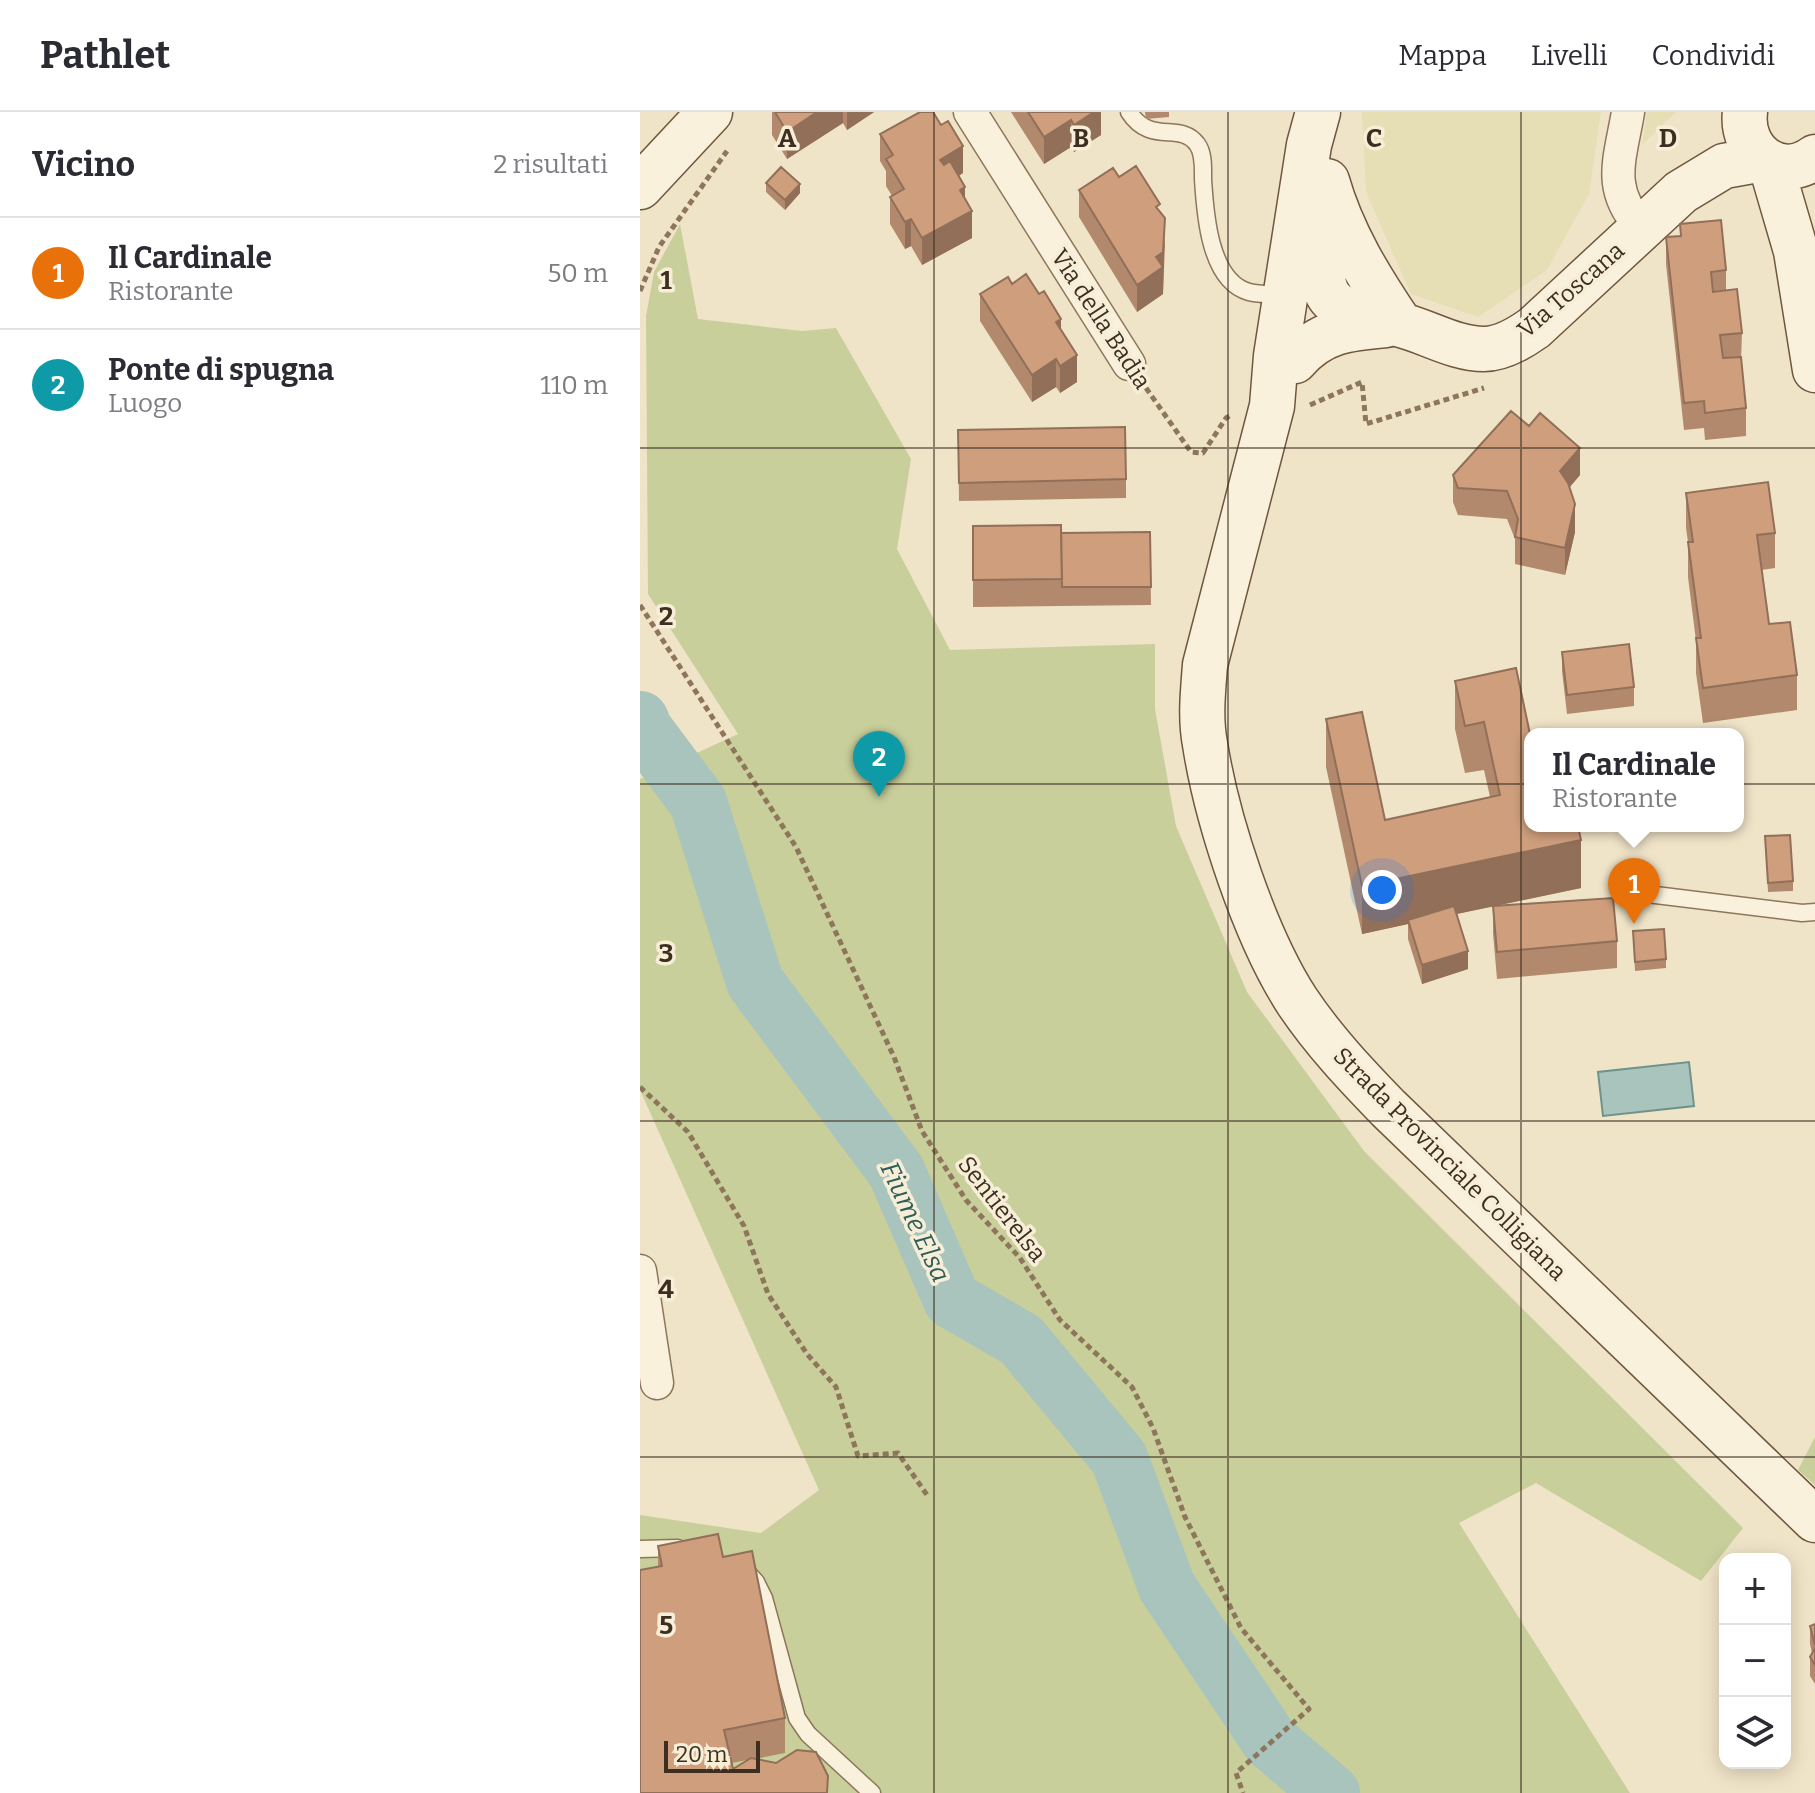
<!DOCTYPE html>
<html lang="it">
<head>
<meta charset="utf-8">
<style>
  :root { --surface:#fff; --page:#f7f7f7; --text:#2b2b33; --muted:#7c7c81; --line:#e1e1e2; --accent:#9e2a2b }
  body { margin:0; font-family:Bitter,serif; background:var(--page); color:var(--text) }
  .controls { position:absolute; right:24px; bottom:24px; display:grid; overflow:hidden; border-radius:16px; box-shadow:0 4px 20px #0003 }
  .controls button { width:72px; height:72px; display:grid; place-items:center; padding:0; border:0; border-bottom:2px solid var(--line); background:var(--surface); color:var(--text); font:40px sans-serif }
  .scale { position:absolute; left:24px; bottom:20px; width:96px; box-sizing:border-box; padding-left:8px; border:4px solid #3d2e20; border-top:0; font-size:22px; line-height:28px; white-space:nowrap; color:#3d2e20; -webkit-text-stroke:6px #f7eed8; paint-order:stroke }
  .you { position:absolute; left:742px; top:778px; width:28px; height:28px; margin:-20px; border:6px solid #fff; border-radius:50%; background:#1a73e8; box-shadow:0 0 0 12px #1a73e833 }
  .badge { display:grid; place-items:center; width:52px; height:52px; border-radius:50%; background:var(--accent); color:#fff; font-size:26px; font-weight:700 }
  .pin { position:absolute; translate:-50% -66px; filter:drop-shadow(0 2px 4px #0008) }
  .pin::after { content:''; position:absolute; top:42px; width:28px; height:24px; background:inherit; clip-path:polygon(0 0,100% 0,50% 100%) }
  .popup { position:absolute; left:884px; top:616px; width:220px; height:104px; box-sizing:border-box; display:grid; place-content:center; border-radius:16px; background:var(--surface); filter:drop-shadow(0 2px 6px #0005); font-size:26px; white-space:nowrap; color:var(--muted) }
  .popup b { font-size:30px; color:var(--text) }
  .popup::after { content:''; position:absolute; left:50%; top:100%; margin-left:-16px; border:16px solid transparent; border-top-color:var(--surface) }
  .list { margin:0; padding:0; list-style:none }
  h2 { display:flex; justify-content:space-between; align-items:center; height:104px; margin:0; padding:0 32px; font-size:34px }
  h2 small { font-size:26px; font-weight:400; color:var(--muted) }
  .list li { display:grid; grid-template-columns:52px 1fr auto; gap:24px; align-items:center; box-sizing:border-box; height:112px; padding:0 32px; border-top:2px solid var(--line) }
  .list b { display:block; font-size:30px; white-space:nowrap }
  .list p { margin:0; font-size:26px; white-space:nowrap; color:var(--muted) }
  .list em { font-size:26px; font-style:normal; color:var(--muted) }
  .icon { flex:none; width:44px; height:44px; fill:none; stroke:currentColor; stroke-width:2; stroke-linecap:round; stroke-linejoin:round }
  .map { position:relative; flex:none; width:1175px; height:1681px; overflow:hidden }
  header { display:flex; align-items:center; gap:48px; box-sizing:border-box; height:112px; padding:0 40px; background:var(--surface); border-bottom:2px solid var(--line) }
  header strong { font-size:38px }
  nav { display:flex; gap:44px; margin-inline-start:auto; font-size:28px }
  main { display:flex }
  aside { flex:1; background:var(--surface) }
  .map>svg:first-child { display:block }
</style>
</head>
<body>
<header>
<strong>Pathlet</strong>
<nav><a>Mappa</a><a>Livelli</a><a>Condividi</a></nav>
</header>
<main>
<aside>
<h2>Vicino<small>2 risultati</small></h2>
<ul class="list">
<li><span class="badge" style="background:#e8710a">1</span><div><b>Il Cardinale</b><p>Ristorante</p></div><em>50 m</em></li>
<li><span class="badge" style="background:#0f9aa8">2</span><div><b>Ponte di spugna</b><p>Luogo</p></div><em>110 m</em></li>
</ul>
</aside>
<div class="map">
<svg width="1175" height="1681" viewBox="0 0 1175 1681">
  <rect width="100%" height="100%" fill="#f0e4c8"/>
  <!-- farmland -->
  <path fill="#e6deb5" d="M 722,0 L 961,0 L 949,82 L 907,158 L 838,205 L 771,182 L 726,80 Z
    M 1007,0 L 1036,0 L 1002,33 Z"/>
  <!-- green -->
  <path fill="#c9cf9b" d="M 40,112 L 58,207 L 162,219 L 196,216 L 271,347 L 257,437 L 310,538 L 515,532 L 515,597 L 536,714 L 607,880 L 724,1039 L 1103,1416 L 1061,1469 L 896,1371 L 819,1411 L 990,1681 L 0,1681 L 0,1403 L 121,1421 L 179,1378 L 0,978 L 0,667 L 98,622 L 8,482 L 6,204 L 14,160 Z
    M 1175,1325 L 1175,1373 L 1158,1358 Z"/>
  <!-- water -->
  <path fill="#a9c4bc" stroke="#6f938a" stroke-width="2" d="M 1049,950 L 1054,994 L 963,1004 L 958,960 Z"/>
  <g fill="none" stroke-linecap="round" stroke-linejoin="round">
    <!-- river -->
    <path stroke="#a9c4bc" stroke-width="58" d="M 0,608 L 4,618 L 58,690 L 115,870 L 256,1059 L 312,1188 L 381,1228 L 479,1346 L 527,1475 L 630,1629 L 691,1681"/>
    <defs>
      <path id="lane" d="M 489,0 C 511,34 540,9 557,32 C 564,41 563,56 563,67 C 565,100 569,169 609,180 C 620,183 634,182 646,183
        M 991,780 L 1162,801 L 1175,800
        M 0,1437 L 38,1436
        M 105,1458 L 116,1470 L 124,1486 L 157,1606 L 168,1622 L 232,1681"/>
      <path id="street" d="M 330,0 L 489,252
        M 988,0 C 980,48 966,76 1001,115
        M 0,1159 L 17,1271"/>
      <path id="secondary" d="M 678,0 L 669,33 L 636,244 L 632,294 L 565,553 C 563,579 560,606 565,632 C 577,709 615,824 657,889 C 683,928 715,962 748,996 L 1175,1408
        M 1105,0 C 1100,40 1140,71 1175,45
        M 1130,50 L 1156,139 L 1175,258
        M 687,69 C 702,122 730,167 761,213
        M 0,75 L 70,0
        M 672,111 L 670,145 C 672,148 676,151 678,154 C 685,165 682,178 692,188 C 709,206 738,206 761,213 C 788,220 815,237 844,237 C 862,237 880,226 894,216 L 1041,80 L 1084,54 L 1123,47
        M 655,249 C 680,219 709,216 746,213"/>
    </defs>
    <!-- lane casing -->
    <use href="#lane" stroke="#8d765c" stroke-width="19"/>
    <!-- street casing -->
    <use href="#street" stroke="#8d765c" stroke-width="35"/>
    <!-- secondary casing -->
    <use href="#secondary" stroke="#6f573f" stroke-width="47"/>
    <!-- path -->
    <path stroke="#8d765c" stroke-width="5" stroke-dasharray="6 4" stroke-linecap="butt" d="M 0,179 L 19,135 L 87,39
      M 506,276 L 551,340 L 563,341 L 586,306 L 591,303
      M 670,293 L 722,270 L 726,312 L 844,276
      M 0,493 L 156,735 L 254,945 L 282,1019 L 326,1088 L 380,1146 L 420,1208 L 492,1275 L 513,1316 L 545,1405 L 601,1516 L 669,1597 L 596,1661 L 603,1681
      M 0,975 L 48,1020 L 104,1114 L 128,1182 L 167,1242 L 196,1275 L 218,1344 L 258,1341 L 287,1383"/>
    <!-- lane -->
    <use href="#lane" stroke="#faf1dc" stroke-width="16"/>
    <!-- street -->
    <use href="#street" stroke="#faf1dc" stroke-width="32"/>
    <!-- secondary -->
    <use href="#secondary" stroke="#faf1dc" stroke-width="44"/>
  </g>
  <!-- wall -->
  <path fill="#b2896c" fill-rule="evenodd" d="M 132,0 L 234,0 L 207,18 L 203,11 L 147,47 L 132,23 Z
    M 371,0 L 461,0 L 461,23 L 434,40 L 431,35 L 404,52 Z
    M 505,0 L 529,0 L 529,5 L 506,7 Z
    M 240,22 L 323,61 L 319,64 L 325,87 L 332,126 L 282,153 L 271,134 L 265,137 L 250,112 L 250,85 L 252,84 L 246,74 L 246,59 L 240,49 Z
    M 479,65 L 520,100 L 525,133 L 523,182 L 497,200 L 439,105 L 439,78 Z
    M 126,71 L 160,81 L 145,98 L 126,80 Z
    M 1040,112 L 1086,158 L 1086,179 L 1102,221 L 1101,248 L 1106,296 L 1106,324 L 1065,328 L 1064,316 L 1044,318 L 1026,152 L 1026,125 L 1040,124 Z
    M 372,172 L 421,218 L 437,270 L 420,281 L 416,275 L 392,290 L 340,209 L 340,182 Z
    M 318,318 L 486,367 L 486,386 L 319,389 Z
    M 813,363 L 940,363 L 930,375 L 935,420 L 925,463 L 875,452 L 875,427 L 867,407 L 818,403 L 813,390 Z
    M 1046,381 L 1135,421 L 1135,456 L 1121,458 L 1129,512 L 1157,563 L 1157,598 L 1063,611 L 1056,561 L 1056,529 L 1048,465 L 1048,430 L 1046,416 Z
    M 333,414 L 421,421 L 510,420 L 511,493 L 333,495 Z
    M 922,540 L 994,575 L 994,594 L 927,602 L 922,559 Z
    M 876,556 L 890,714 L 941,776 L 816,802 L 828,857 L 782,872 L 768,827 L 768,812 L 722,822 L 686,655 L 686,607 L 745,708 L 850,685 L 844,658 L 825,661 L 815,617 L 815,569 Z
    M 1125,724 L 1153,769 L 1153,779 L 1128,780 Z
    M 853,794 L 977,829 L 977,856 L 857,867 L 853,821 Z
    M 993,819 L 1026,847 L 1026,856 L 995,859 Z
    M 18,1434 L 83,1445 L 145,1606 L 145,1641 L 115,1647 L 188,1681 L 0,1681 L 18,1455 ZM 107,1648 L 93,1657 L 92,1651 Z
    M 1175,1512 L 1175,1572 L 1170,1564 L 1170,1545 L 1172,1541 L 1170,1532 L 1170,1514 Z"/>
  <!-- shaded-wall -->
  <path fill="#916f58" d="M 177,0 L 203,0 L 203,11 L 147,47 L 147,20 Z
    M 207,0 L 234,0 L 207,18 Z
    M 454,0 L 461,0 L 461,23 L 434,40 L 434,13 Z
    M 431,8 L 431,35 L 404,52 L 404,25 Z
    M 323,34 L 323,61 L 300,75 L 300,48 Z
    M 160,72 L 160,81 L 145,98 L 145,88 Z
    M 325,75 L 325,102 L 320,78 Z
    M 332,99 L 332,126 L 282,153 L 282,126 Z
    M 525,106 L 523,182 L 497,200 L 497,173 L 516,145 Z
    M 271,107 L 271,134 L 265,137 L 265,110 Z
    M 421,207 L 421,234 L 416,210 Z
    M 437,243 L 437,270 L 420,281 L 420,254 Z
    M 416,247 L 416,275 L 392,290 L 392,263 Z
    M 940,336 L 940,363 L 920,386 L 920,359 Z
    M 935,392 L 935,420 L 925,463 L 925,436 Z
    M 941,728 L 941,776 L 769,812 L 768,808 L 768,812 L 722,822 L 722,774 Z
    M 828,839 L 828,857 L 782,872 L 782,853 Z"/>
  <!-- building -->
  <path fill="#cf9f7d" stroke="#916f58" stroke-width="2" d="M 135,0 L 177,0 L 147,20 Z
    M 280,0 L 293,0 L 301,13 L 308,9 L 323,34 L 300,48 L 304,53 L 310,49 L 325,75 L 320,78 L 332,99 L 282,126 L 271,107 L 265,110 L 250,85 L 264,77 L 246,47 L 253,43 L 240,22 Z
    M 388,0 L 454,0 L 434,13 L 431,8 L 404,25 Z
    M 496,54 L 520,92 L 516,95 L 525,106 L 523,140 L 516,145 L 523,155 L 497,173 L 439,78 L 473,56 L 479,65 Z
    M 141,55 L 160,72 L 145,88 L 126,71 Z
    M 1081,108 L 1086,158 L 1071,160 L 1073,180 L 1097,177 L 1102,221 L 1080,223 L 1083,246 L 1101,245 L 1106,296 L 1065,301 L 1064,289 L 1044,291 L 1026,125 L 1041,124 L 1040,112 Z
    M 386,162 L 399,182 L 404,179 L 421,207 L 416,210 L 437,243 L 420,254 L 416,247 L 392,263 L 340,182 L 368,165 L 372,172 Z
    M 871,299 L 889,314 L 900,301 L 940,336 L 920,359 L 928,371 L 935,392 L 925,436 L 875,425 L 878,407 L 867,379 L 818,376 L 813,363 Z
    M 485,315 L 486,367 L 319,371 L 318,318 Z
    M 1128,370 L 1135,421 L 1117,423 L 1129,512 L 1150,510 L 1157,563 L 1063,576 L 1056,526 L 1061,526 L 1048,430 L 1053,430 L 1046,381 Z
    M 421,413 L 422,467 L 333,468 L 333,414 Z
    M 510,420 L 511,475 L 422,475 L 421,421 Z
    M 989,532 L 994,575 L 927,583 L 922,540 Z
    M 876,556 L 890,622 L 890,714 L 938,714 L 941,728 L 722,774 L 686,607 L 722,600 L 745,708 L 860,683 L 844,610 L 825,614 L 815,569 Z
    M 1150,723 L 1153,769 L 1128,771 L 1125,724 Z
    M 973,786 L 977,829 L 857,840 L 853,794 Z
    M 814,794 L 828,839 L 782,853 L 768,808 Z
    M 1024,817 L 1026,847 L 995,850 L 993,819 Z
    M 78,1422 L 83,1445 L 112,1439 L 145,1606 L 84,1618 L 93,1657 L 111,1646 L 136,1651 L 157,1638 L 176,1640 L 188,1664 L 187,1681 L 0,1681 L 0,1458 L 22,1454 L 18,1434 Z
    M 1175,1512 L 1175,1533 L 1170,1514 Z
    M 1175,1536 L 1175,1553 L 1170,1545 Z"/>
  <!-- grid -->
  <path fill="none" stroke="#3d2e20" stroke-width="2" stroke-opacity="0.55" d="M 294,0 L 294,1681M 588,0 L 588,1681M 881,0 L 881,1681M 0,336 L 1175,336M 0,672 L 1175,672M 0,1009 L 1175,1009M 0,1345 L 1175,1345"/>
  <g text-anchor="middle" dominant-baseline="central" stroke-width="7" stroke-linejoin="round" paint-order="stroke">
    <!-- street labels -->
    <g font-size="24" fill="#3d2e20" stroke="#f7eed8">
      <text transform="translate(931 178) rotate(-41)">Via Toscana</text>
      <text transform="translate(461 207) rotate(57)">Via della Badia</text>
      <text transform="translate(810 1052) rotate(45)">Strada Provinciale Colligiana</text>
      <text transform="translate(362 1097) rotate(52)">Sentierelsa</text>
    </g>
    <!-- water labels -->
    <g font-size="26" font-style="italic" fill="#2f5d5a" stroke="#f7eed8">
      <text transform="translate(275 1110) rotate(65)">Fiume Elsa</text>
    </g>
  </g>
  <g font-size="26" text-anchor="middle" font-weight="bold" fill="#3d2e20" stroke="#f7eed8" stroke-width="7" stroke-linejoin="round" paint-order="stroke">
    <text x="147" y="35">A</text>
    <text x="441" y="35">B</text>
    <text x="734" y="35">C</text>
    <text x="1028" y="35">D</text>
    <text x="26" y="177">1</text>
    <text x="26" y="513">2</text>
    <text x="26" y="850">3</text>
    <text x="26" y="1186">4</text>
    <text x="26" y="1522">5</text>
  </g>
</svg>
<div class="controls">
<button>+</button>
<button>−</button>
<button><svg class="icon" aria-label="layers" viewBox="0 0 24 24"><path d="M12 4l9 5-9 5-9-5zM3 14l9 5 9-5"/></svg></button>
</div>
<div class="scale">20 m</div>
<div class="you"></div>
<div class="pin badge" style="left:994px;top:812px;background:#e8710a">1</div>
<div class="popup"><b>Il Cardinale</b>Ristorante</div>
<div class="pin badge" style="left:239px;top:685px;background:#0f9aa8">2</div>
</div>
</main>
</body>
</html>
